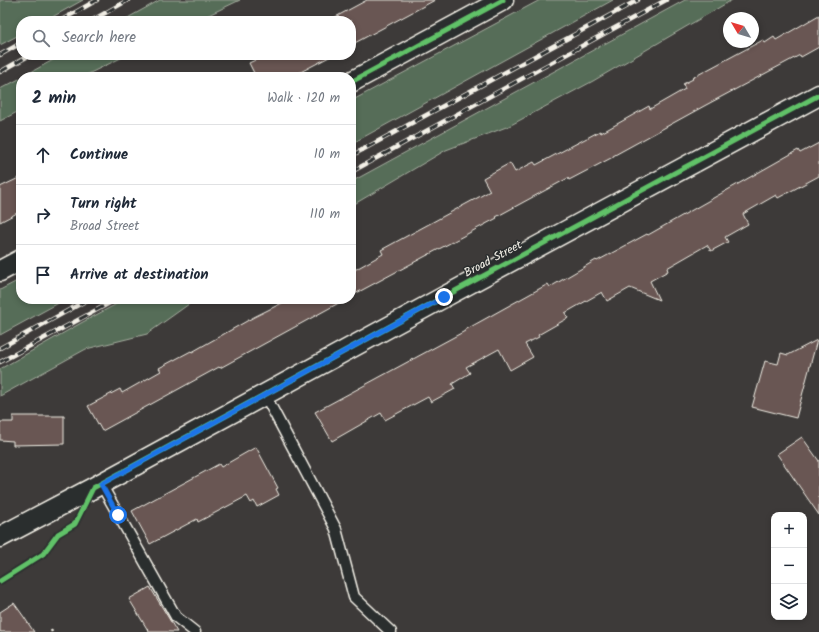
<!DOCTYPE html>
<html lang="en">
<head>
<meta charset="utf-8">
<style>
  :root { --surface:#fff; --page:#f2f2f3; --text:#1f2937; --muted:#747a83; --line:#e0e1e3 }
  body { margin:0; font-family:Kalam,sans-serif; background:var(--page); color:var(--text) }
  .controls { position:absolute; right:12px; bottom:12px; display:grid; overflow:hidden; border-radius:8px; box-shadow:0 2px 6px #0003 }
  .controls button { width:36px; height:36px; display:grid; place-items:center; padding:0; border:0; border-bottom:1px solid var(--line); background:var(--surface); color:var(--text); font:20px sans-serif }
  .compass { position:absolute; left:723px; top:12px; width:36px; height:36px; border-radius:50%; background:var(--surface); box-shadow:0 2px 6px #0003; rotate:308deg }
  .stop { position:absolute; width:12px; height:12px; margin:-9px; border:3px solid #1a73e8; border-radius:50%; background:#fff }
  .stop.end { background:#1a73e8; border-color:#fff; box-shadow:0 1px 4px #0008 }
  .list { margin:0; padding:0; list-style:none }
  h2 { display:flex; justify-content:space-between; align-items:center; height:52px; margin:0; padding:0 16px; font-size:17px }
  h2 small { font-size:13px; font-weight:400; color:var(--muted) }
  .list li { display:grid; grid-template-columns:26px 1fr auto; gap:12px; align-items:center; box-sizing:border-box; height:60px; padding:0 16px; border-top:1px solid var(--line) }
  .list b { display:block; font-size:15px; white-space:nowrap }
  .list p { margin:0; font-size:13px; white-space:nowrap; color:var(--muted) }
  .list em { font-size:13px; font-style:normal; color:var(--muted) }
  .icon { flex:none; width:22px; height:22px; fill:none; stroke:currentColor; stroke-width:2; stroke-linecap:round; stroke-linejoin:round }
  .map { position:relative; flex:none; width:819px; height:632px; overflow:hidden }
  .search { position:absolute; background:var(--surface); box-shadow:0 2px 6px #0003; left:16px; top:16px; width:340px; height:44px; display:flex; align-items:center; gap:10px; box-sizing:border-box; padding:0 14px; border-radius:16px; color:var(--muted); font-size:15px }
  .panel { position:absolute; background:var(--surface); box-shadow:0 2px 6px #0003; left:16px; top:72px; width:340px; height:232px; border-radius:16px }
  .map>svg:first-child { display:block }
</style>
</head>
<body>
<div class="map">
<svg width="819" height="632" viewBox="0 0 819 632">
  <rect width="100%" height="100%" fill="#3d3a39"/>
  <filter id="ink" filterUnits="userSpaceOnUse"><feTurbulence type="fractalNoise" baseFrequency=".025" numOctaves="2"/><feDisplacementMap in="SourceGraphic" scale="8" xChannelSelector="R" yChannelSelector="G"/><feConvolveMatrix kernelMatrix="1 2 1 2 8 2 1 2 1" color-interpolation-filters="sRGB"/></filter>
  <g filter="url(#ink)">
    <!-- green -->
    <path fill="#576d59" stroke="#a6afa0" d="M 0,0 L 83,0 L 45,21 L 21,21 L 21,34 L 0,45 Z
      M 160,0 L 240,0 L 196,21 L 122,21 Z
      M 540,0 L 613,0 L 351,144 L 351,101 Z
      M 685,0 L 732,0 L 593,81 L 509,126 L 446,150 L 351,206 L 351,182 Z
      M 62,55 L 127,55 L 82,77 L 22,77 Z
      M 21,78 L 21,110 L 0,121 L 0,89 Z
      M 21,279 L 21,299 L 66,299 L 0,335 L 0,290 Z
      M 126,299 L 196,299 L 147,334 L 86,349 L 0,396 L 0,369 L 81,323 Z"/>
    <!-- building -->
    <path fill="#695753" stroke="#f4f1e8" d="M 367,0 L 435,0 L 351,45 L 351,21 L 328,21 Z
      M 819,15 L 819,47 L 801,57 L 800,55 L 706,105 L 613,156 L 613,157 L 569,180 L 568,178 L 496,217 L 497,218 L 351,296 L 351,272 L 383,254 L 381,250 L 490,191 L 483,178 L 510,163 L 515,172 L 534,162 L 536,165 L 600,131 L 601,133 L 649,106 L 650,109 L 685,89 L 683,84 L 693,79 L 692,78 L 763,40 L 765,43 L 774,37 L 776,40 Z
      M 266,55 L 333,55 L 291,77 L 256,77 L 249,63 Z
      M 819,143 L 819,176 L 778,198 L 776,195 L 743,214 L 748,224 L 725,237 L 728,242 L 711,251 L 707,245 L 667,268 L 668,271 L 650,281 L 659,300 L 630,288 L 607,301 L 602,292 L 565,313 L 568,318 L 538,335 L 539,337 L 525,344 L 533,357 L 510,370 L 499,349 L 466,367 L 470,373 L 452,384 L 455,389 L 431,402 L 428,397 L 385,420 L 381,413 L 332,441 L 315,412 L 465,331 L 465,330 L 548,284 L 550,287 L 596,260 L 597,261 L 647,234 L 648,235 L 798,150 L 800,153 Z
      M 21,177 L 21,211 L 0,222 L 0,187 Z
      M 290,299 L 346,299 L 220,368 L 219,367 L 102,431 L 88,406 L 120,389 L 122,393 L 161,371 L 159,368 L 191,351 L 192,352 L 254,317 Z
      M 817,340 L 796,418 L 752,407 L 765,361 L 778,364 L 781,353 L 788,355 Z
      M 13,416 L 64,416 L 64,444 L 13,445 L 13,441 L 0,440 L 0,422 L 13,422 Z
      M 802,437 L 819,461 L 819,515 L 777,454 Z
      M 256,447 L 278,488 L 276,489 L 279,495 L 257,507 L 254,501 L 251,503 L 247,496 L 198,522 L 197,519 L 150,544 L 132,511 L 219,464 L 221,467 Z
      M 150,587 L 177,632 L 149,632 L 129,599 Z
      M 14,603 L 24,617 L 34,632 L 0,632 L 0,612 Z"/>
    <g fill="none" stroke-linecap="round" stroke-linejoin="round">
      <defs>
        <path id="lane" d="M 265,395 L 336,529 L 354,597 L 391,632
          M 101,484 L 176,617 L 195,632"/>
        <path id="street" d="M 351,82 L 503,0
          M 0,271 L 21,260
          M 0,537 L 93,488 L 444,297 L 819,95"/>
      </defs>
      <!-- lane casing -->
      <use href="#lane" stroke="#f4f1e8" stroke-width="13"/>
      <!-- street casing -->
      <use href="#street" stroke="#f4f1e8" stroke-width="23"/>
      <!-- path -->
      <path stroke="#f4f1e8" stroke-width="2.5" stroke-dasharray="3 3" stroke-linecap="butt" d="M 51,630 L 52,632"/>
      <!-- lane -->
      <use href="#lane" stroke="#2a2d2e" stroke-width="10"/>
      <!-- street -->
      <use href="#street" stroke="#2a2d2e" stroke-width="20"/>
      <defs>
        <path id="rail" d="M 60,21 L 97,0
          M 91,21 L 128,0
          M 0,55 L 21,43
          M 0,72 L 30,55
          M 351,156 L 638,0
          M 351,172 L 666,0
          M 0,348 L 89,299
          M 0,362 L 117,299"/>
      </defs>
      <!-- rail casing -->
      <use href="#rail" stroke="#f4f1e8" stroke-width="4.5"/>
      <!-- rail -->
      <use href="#rail" stroke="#2a2d2e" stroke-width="3" stroke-dasharray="9" stroke-linecap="butt"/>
      <defs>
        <path id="cycleway" d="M 351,82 L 503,0
          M 0,581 L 43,554 L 58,534 L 75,524 L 93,488 L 444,297 L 819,95"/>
      </defs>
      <!-- cycleway casing -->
      <use href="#cycleway" stroke="#2a2d2e" stroke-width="8"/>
      <!-- cycleway -->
      <use href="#cycleway" stroke="#61c268" stroke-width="5"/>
    </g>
  </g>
  <g fill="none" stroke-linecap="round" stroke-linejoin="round" filter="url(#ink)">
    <!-- route -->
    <path stroke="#1a73e8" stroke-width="5" d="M 118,515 L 101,484 L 444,297"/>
  </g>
  <g text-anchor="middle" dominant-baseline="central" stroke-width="3" stroke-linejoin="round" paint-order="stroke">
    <!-- street labels -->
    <g font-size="12" fill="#f4f1e8" stroke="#2a2d2e">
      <text transform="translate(493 259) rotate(-28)">Broad Street</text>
    </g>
  </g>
</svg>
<div class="controls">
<button>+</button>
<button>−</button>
<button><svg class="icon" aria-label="layers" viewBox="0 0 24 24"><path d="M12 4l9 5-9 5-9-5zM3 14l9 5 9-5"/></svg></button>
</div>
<svg class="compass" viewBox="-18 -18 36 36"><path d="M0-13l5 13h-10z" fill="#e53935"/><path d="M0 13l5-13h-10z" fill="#747a83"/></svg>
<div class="stop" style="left:118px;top:515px"></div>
<div class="stop end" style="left:444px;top:297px"></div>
<div class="search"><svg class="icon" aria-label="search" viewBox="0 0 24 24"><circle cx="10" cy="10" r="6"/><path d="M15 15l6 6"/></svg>Search here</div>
<section class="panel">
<h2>2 min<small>Walk · 120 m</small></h2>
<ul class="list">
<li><svg class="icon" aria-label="ahead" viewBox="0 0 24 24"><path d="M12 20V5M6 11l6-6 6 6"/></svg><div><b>Continue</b></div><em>10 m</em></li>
<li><svg class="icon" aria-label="right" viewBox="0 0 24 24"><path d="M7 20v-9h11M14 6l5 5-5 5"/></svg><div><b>Turn right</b><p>Broad Street</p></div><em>110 m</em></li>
<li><svg class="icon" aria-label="arrive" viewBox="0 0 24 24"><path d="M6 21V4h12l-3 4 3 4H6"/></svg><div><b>Arrive at destination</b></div></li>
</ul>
</section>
</div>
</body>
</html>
